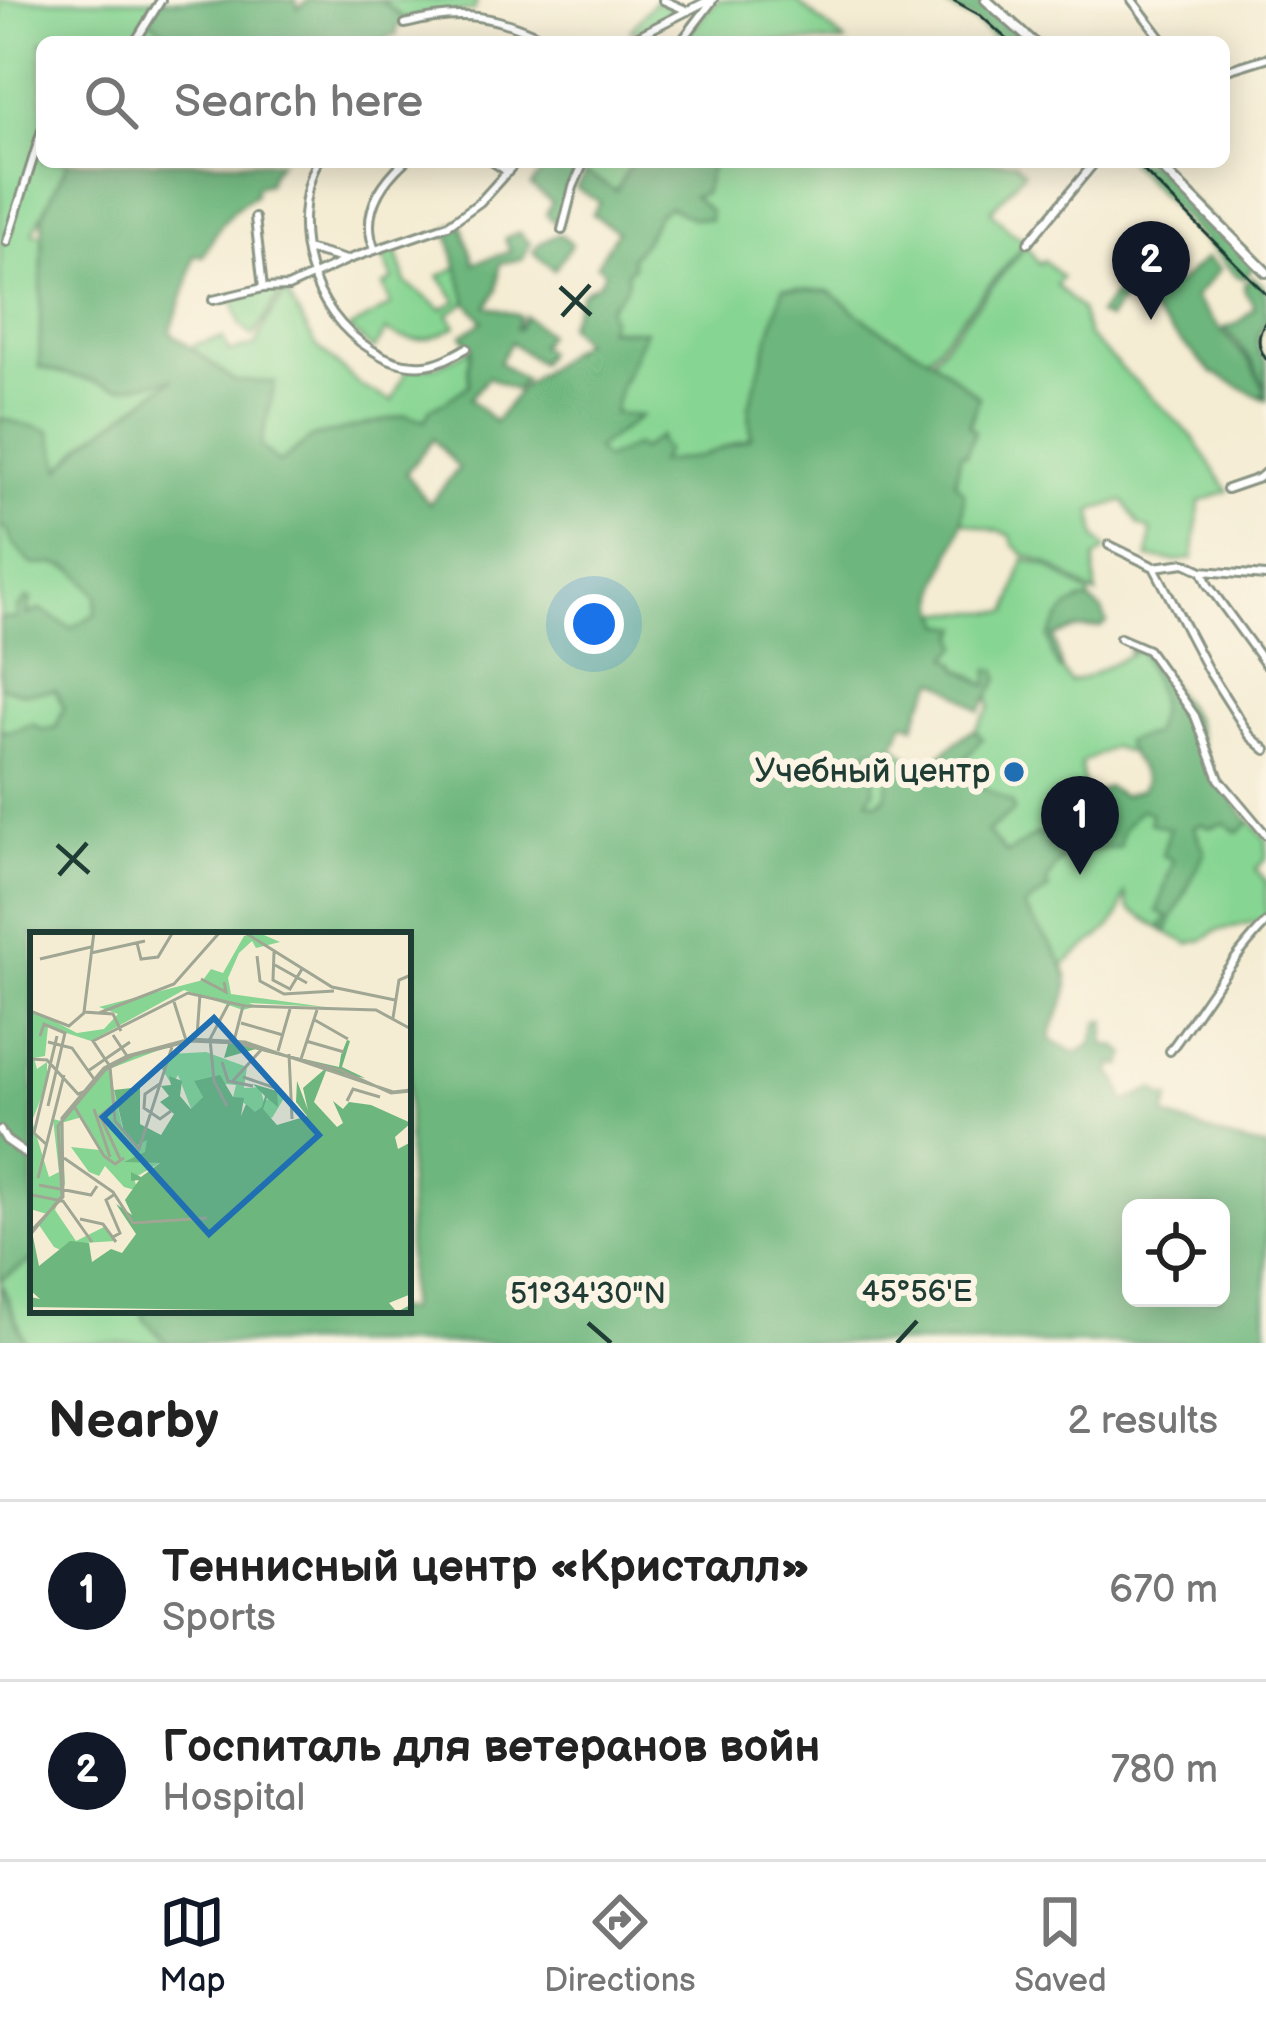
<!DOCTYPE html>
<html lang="en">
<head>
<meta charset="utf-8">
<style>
  :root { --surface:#fff; --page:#f2f2f2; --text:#222; --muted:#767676; --line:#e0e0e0; --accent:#111827 }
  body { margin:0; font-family:"Balsamiq Sans",sans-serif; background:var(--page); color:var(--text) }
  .controls { position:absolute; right:36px; bottom:36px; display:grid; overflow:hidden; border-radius:18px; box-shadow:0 6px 30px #0003 }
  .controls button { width:108px; height:108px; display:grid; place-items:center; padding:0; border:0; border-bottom:3px solid var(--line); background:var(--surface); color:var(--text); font:60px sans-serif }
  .you { position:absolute; left:594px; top:624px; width:42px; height:42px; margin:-30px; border:9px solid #fff; border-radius:50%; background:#1a73e8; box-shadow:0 0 0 18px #1a73e833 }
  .badge { display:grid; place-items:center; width:78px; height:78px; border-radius:50%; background:var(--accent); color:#fff; font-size:39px; font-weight:700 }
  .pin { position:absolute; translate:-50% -99px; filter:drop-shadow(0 3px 6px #0008) }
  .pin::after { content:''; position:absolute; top:63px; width:42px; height:36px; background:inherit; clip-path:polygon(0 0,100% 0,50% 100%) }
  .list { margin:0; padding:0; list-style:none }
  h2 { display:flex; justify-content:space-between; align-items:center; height:156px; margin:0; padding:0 48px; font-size:51px }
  h2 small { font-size:39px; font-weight:400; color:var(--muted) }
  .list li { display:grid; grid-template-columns:78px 1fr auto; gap:36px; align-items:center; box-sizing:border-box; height:180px; padding:0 48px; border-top:3px solid var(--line) }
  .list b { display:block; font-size:45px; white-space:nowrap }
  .list p { margin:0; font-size:39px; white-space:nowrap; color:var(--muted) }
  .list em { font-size:39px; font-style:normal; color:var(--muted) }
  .icon { flex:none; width:66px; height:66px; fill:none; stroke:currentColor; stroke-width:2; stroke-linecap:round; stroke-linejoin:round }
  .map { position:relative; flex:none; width:1266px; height:1343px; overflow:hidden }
  .search { position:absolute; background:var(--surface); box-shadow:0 6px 30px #0003; left:36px; right:36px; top:36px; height:132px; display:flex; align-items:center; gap:30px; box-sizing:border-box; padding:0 42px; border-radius:18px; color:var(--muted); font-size:45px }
  .sheet { height:516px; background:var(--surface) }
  nav { display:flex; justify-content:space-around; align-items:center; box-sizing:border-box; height:168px; border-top:3px solid var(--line); background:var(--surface); font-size:33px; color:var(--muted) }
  nav a { display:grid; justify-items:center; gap:6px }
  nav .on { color:var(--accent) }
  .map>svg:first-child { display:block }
</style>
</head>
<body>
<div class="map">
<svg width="1266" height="1343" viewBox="0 0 1266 1343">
  <rect width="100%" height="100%" fill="#fcf5e5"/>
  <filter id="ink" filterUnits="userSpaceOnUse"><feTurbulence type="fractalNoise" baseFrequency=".00833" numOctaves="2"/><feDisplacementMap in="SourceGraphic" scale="24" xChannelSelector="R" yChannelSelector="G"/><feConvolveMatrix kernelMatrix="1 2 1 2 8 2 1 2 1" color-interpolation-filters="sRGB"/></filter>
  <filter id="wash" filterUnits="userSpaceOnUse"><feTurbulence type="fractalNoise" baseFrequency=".004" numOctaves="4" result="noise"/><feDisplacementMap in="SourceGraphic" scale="48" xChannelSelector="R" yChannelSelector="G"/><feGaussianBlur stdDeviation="2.7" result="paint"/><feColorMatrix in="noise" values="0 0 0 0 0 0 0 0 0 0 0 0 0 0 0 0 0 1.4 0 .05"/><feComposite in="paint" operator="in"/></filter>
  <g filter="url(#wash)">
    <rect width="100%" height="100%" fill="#f4ecd3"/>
    <!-- green -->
    <path fill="#87d593" stroke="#538964" stroke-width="3" d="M 0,0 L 159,0 L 167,33 L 162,42 L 42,42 L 42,162 L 68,162 L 33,233 L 50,236 L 187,367 L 99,465 L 0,515 Z
      M 381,0 L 477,0 L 474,11 L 427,14 L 405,20 Z
      M 719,0 L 798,0 L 801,5 L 846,42 L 683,42 L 706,12 Z
      M 655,1 L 679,11 L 638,31 L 630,30 Z
      M 585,162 L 632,162 L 616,192 L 582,171 Z
      M 712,162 L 1014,162 L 1024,172 L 991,211 L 1010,231 L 1027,241 L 928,357 L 873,325 L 784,288 L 749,406 L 751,438 L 727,446 L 724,451 L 465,526 L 614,413 L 620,387 L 645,331 L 607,328 L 611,320 L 608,308 L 625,287 L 627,272 L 633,266 L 631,257 L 645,241 L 657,215 L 669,206 L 692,218 L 692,196 L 704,193 Z
      M 1026,246 L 1039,264 L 1044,260 L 1062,278 L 1056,285 L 1081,310 L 1088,336 L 1191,435 L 1228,491 L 1200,502 L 1193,559 L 1175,561 L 1148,558 L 1151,531 L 1139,525 L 1124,501 L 1092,510 L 1096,537 L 1107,549 L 1095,558 L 1096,595 L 1048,563 L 1023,554 L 1013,543 L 1010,535 L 962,521 L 964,492 L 955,483 L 961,452 L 979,397 L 932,359 Z
      M 395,248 L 406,283 L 442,309 L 457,301 L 439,276 L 458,267 L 467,302 L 448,314 L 456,326 C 434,341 409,344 386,331 L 374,350 L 349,329 L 391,305 L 383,286 L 393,280 L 381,252 Z
      M 280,288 L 282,291 L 253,337 L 240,325 L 232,297 Z
      M 286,292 L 316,345 L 362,387 L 392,401 L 407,369 L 437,366 L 473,348 L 491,367 L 429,431 L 313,437 L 279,463 L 261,446 L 234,381 L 192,348 L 195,344 L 223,338 L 229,352 L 255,346 L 266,322 Z
      M 0,525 L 7,529 L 13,544 L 53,563 L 77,571 L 97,596 L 96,614 L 71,628 L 40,610 L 26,616 L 28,607 L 17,620 L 0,618 Z
      M 1024,559 L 1047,566 L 1090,595 L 1089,600 L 1078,601 L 1049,637 L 1053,657 L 1070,682 L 1084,678 L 1139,650 L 1142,654 L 1164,706 L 1155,740 L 1125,752 L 1113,747 L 1081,763 L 1083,781 L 1102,819 L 1048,855 L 1007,855 L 986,831 L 1009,813 L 852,856 L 982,739 L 975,730 L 990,708 L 989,686 C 983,684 978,680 973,676 C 968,672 961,671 956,667 C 942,656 945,628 936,612 L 1009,612 Z
      M 0,686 L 24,693 L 55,690 L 64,707 L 56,727 L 43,730 L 33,724 L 9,732 L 0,729 Z
      M 895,744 L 908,757 C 892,771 894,793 877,803 L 868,800 L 874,790 L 868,767 L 869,748 Z
      M 1221,787 L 1266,840 L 1266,859 L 1256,869 L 1266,881 L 1266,919 L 1216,931 L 1203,940 L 1189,944 L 1166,932 L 1173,915 L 1161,926 L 1161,929 L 1129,909 L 1125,894 C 1122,900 1122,906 1120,912 C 1111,935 1080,948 1063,966 L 1020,908 L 1042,883 L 1052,855 L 1118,846 L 1123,813 L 1149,809 Z
      M 33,1260 L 33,1310 L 142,1310 L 144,1319 L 167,1343 L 26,1343 L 0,1280 Z"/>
    <!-- forest -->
    <path fill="#6db67d" stroke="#467a58" stroke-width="3" fill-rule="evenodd" d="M 159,0 L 296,0 L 298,9 L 308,0 L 381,0 L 405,20 L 396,29 L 397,35 L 386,37 L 386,42 L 162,42 L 167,33 L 147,18 Z
      M 936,0 L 981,0 L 1030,42 L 997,42 L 976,22 Z
      M 68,162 L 280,162 L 272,172 L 268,183 L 256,187 L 255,195 C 228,210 217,229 203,256 L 194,255 L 188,282 L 170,332 L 234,381 L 275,382 L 261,446 L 279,463 L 313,437 L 406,415 L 425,420 L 431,408 L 445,402 L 469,385 L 468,368 L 472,348 L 462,335 L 483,321 L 467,302 L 447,229 L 461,221 L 474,263 L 510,252 L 505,238 L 519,232 L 530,243 L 523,259 L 500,263 L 497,290 L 487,306 L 520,316 L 516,329 L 519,329 L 525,316 L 547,334 L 539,346 L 547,352 L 539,363 L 511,342 L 499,362 L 524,380 L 515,390 L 488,377 L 470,399 L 495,422 L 522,387 L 582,341 L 567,326 L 582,293 L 601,281 L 605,271 L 597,265 L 617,231 L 592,214 L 600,202 L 576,188 L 586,173 L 616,191 L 632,162 L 712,162 L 704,193 L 693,196 L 710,211 L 710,220 L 692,218 L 669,207 L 657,215 L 645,241 L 631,257 L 633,266 L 627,272 C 631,289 616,296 608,308 L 611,320 L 607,329 L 645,331 L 620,387 L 614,413 L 641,416 L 596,449 L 604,459 L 636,445 L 640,450 L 660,436 L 660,444 L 666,450 L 659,462 L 698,457 L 751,438 L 749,406 L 783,288 L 829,291 L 873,325 L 932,359 L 979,397 L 969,425 L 975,431 L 966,454 L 961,453 L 955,482 L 964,492 C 963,501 964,512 962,522 C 955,556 925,590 944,625 L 961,627 L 957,635 L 959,646 L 948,657 L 957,663 L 959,669 C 971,673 976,682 988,686 L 989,669 L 997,670 L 999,679 L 980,711 L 956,692 L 936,680 L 922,704 L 915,726 L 904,722 L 895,744 L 869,749 L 868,766 L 875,765 L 874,790 L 868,800 L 877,803 L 886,798 L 888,780 L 908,757 L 929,765 L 967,733 L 975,730 L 982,738 L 965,760 L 965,777 L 1012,803 L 1014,811 L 987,832 L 1007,854 L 1036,834 L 1043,836 L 1047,832 L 1052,836 L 1049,845 L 1052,848 C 1075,834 1096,823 1096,793 L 1107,787 L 1122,796 L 1141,790 L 1145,782 C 1142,764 1130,761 1125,741 L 1152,734 C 1166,699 1156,687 1142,654 L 1139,651 L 1129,652 L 1129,648 L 1134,646 L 1146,652 L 1194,718 L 1204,754 L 1217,781 L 1250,822 L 1238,833 L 1225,823 L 1210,828 L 1201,824 L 1194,827 L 1205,852 L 1166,932 L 1160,927 L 1168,917 L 1157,912 L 1173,860 L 1162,855 L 1170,829 L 1150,823 L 1151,814 L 1141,809 C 1128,823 1121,827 1120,847 C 1100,851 1069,845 1056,866 C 1052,871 1050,878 1046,883 L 1049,889 L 1024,907 C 1038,932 1074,962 1067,993 C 1063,1009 1053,1021 1050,1039 L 1076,1053 L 1091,1045 L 1099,1021 L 1106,1021 L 1104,1044 L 1118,1047 L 1126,1055 L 1122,1066 L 1113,1063 L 1111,1074 L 1118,1081 L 1125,1102 L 1155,1089 L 1163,1097 L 1170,1098 L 1165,1116 L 1232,1140 L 1266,1148 L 1266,1343 L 167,1343 L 144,1319 L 142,1310 L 408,1310 L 408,935 L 33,935 L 33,1260 L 0,1280 L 0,729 L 9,732 L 33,724 L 43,730 L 56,728 L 64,707 L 55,690 L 24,693 L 0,686 L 0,618 L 17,619 L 17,609 L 27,598 L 31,600 L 27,615 L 40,610 L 71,628 L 95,614 L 97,596 C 75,567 70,562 32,565 L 13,544 L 7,529 L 0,525 L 0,418 L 50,431 L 61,469 L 85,443 L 174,379 L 119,388 L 39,367 L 43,214 ZM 433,439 L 459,468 L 429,504 L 406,473 ZM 1131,1208 L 1221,1208 L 1221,1298 L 1131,1298 Z
      M 533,162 L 580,162 L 569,187 L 560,227 L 546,214 L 552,202 L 531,186 L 542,171 Z
      M 1129,162 L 1152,162 L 1256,265 L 1244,278 L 1237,276 C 1200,238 1166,199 1129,162 Z
      M 559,234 L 572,244 L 554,270 L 533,252 L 539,244 Z
      M 1206,258 L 1220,269 L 1194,298 L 1250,363 L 1266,391 L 1266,400 L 1262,398 L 1264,392 L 1260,397 L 1213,373 L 1136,297 L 1130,301 L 1124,298 L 1108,319 L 1098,314 L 1123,284 L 1177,284 Z
      M 1252,277 L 1262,285 L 1266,295 L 1266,319 L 1257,341 L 1259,351 L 1266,363 L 1266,390 L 1252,361 L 1225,328 L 1239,323 L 1255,307 L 1245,292 L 1244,284 Z
      M 1089,600 L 1102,610 L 1107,623 L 1101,627 L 1076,629 L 1054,637 L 1062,670 L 1059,669 L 1053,657 L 1049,637 C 1058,619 1067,601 1089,600 Z
      M 0,1284 L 26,1343 L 0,1343 Z"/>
  </g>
  <g filter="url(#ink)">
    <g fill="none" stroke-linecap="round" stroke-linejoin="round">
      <defs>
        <path id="minor" d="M 663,0 L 688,11
          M 1132,0 L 1164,42
          M 405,24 C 462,9 498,15 551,42
          M 135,42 L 161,0
          M 626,42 L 709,0
          M 681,42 L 713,0
          M 1224,71 L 1266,58
          M 317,162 C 287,228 310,312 372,350 C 387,360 406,367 425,365 C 440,364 454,355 467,348
          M 493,162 L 508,172
          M 255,218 L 263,288
          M 562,230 L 573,187 L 584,162
          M 7,242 L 42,130
          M 1028,243 L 1095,162
          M 306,249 L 343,259
          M 375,250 C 361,216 378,186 404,162
          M 213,300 L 263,288 L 288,287 L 349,259 L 448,225 L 480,202 L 516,162
          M 1227,489 L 1259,478 L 1266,472
          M 1109,545 L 1154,567 L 1208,670 L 1250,736 L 1266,750
          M 1154,567 L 1185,563 L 1202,571 L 1266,576
          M 1202,571 L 1208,585 L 1266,665
          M 1120,638 L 1148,650 L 1195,716 L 1219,779 L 1266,835
          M 1170,1051 C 1202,1008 1229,961 1266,923
          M 0,1130 L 6,1140 L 33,1159"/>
        <path id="tertiary" d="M 986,0 L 1033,42
          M 1156,162 L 1266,272"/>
      </defs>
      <!-- minor casing -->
      <use href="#minor" stroke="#8a9484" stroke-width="12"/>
      <!-- tertiary casing -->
      <use href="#tertiary" stroke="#8a9484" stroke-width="14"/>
      <!-- minor -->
      <use href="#minor" stroke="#fff" stroke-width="6"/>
      <!-- tertiary -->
      <use href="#tertiary" stroke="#fff" stroke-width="8"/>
      <!-- tram -->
      <path stroke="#1f3d34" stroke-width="3" d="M 953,0 L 980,15 L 1010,42
        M 1135,162 L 1266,294
        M 1266,321 C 1257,334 1256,346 1266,359"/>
    </g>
  </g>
  <!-- ticks -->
  <path fill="none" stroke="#1f3d34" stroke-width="4.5" d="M 560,287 L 591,315M 562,316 L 590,285M 57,845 L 89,873M 59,875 L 87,843M 588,1323 L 611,1343M 897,1343 L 917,1321"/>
  <!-- markers -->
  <circle fill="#1f6fb2" stroke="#fcf5e5" stroke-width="4.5" cx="1014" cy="772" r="12"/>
  <g text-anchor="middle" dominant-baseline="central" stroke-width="12" stroke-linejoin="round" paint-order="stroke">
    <!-- poi labels -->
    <g font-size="33" fill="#1f3d34" stroke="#fcf5e5" text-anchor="end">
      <text x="990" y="772">Учебный центр</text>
    </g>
  </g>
  <!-- overview -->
  <g transform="translate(30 932)">
    <rect width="381" height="381" fill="#f4ecd3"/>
    <path d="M 227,0 L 250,10 L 226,16 L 222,9 L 209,21 L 198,46 L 201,62 L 295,75 L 219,71 L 227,74 L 213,78 L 154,58 L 61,109 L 18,95 L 15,124 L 4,126 L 7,137 L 17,130 L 17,151 L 2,189 L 19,245 L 29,240 L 23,187 L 31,189 L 77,135 L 105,122 L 145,112 L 79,137 L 94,202 L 118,202 L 115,230 L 130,231 L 104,246 L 106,253 L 135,244 L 112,260 L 94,255 L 75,234 L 69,244 L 59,240 L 41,215 L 70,218 L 52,185 L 31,191 L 35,252 L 25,278 L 46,309 L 76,294 L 85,309 L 38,312 L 35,320 L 24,315 L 9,293 L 17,282 L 0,277 L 0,77 L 47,101 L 74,97 L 88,82 L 69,75 L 173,48 L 181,37 L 193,41 L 214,4 ZM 176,120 L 217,135 L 214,156 L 230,155 L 234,170 L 251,158 L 256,163 L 242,186 L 225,180 L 217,198 L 217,173 L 203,165 L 206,153 L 164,149 L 173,164 L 167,192 L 148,143 L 142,153 L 130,134 L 140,122 Z" fill="#87d593"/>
    <path d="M 162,108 L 207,112 L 309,135 L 311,123 L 317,108 L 320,109 L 312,135 L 335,146 L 296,139 L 284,170 L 307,195 L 313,191 L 303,169 L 313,177 L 319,170 L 341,173 L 381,191 L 365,205 L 368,217 L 381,210 L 381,362 L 359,371 L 367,380 L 380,373 L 381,381 L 0,375 L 0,365 L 10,367 L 0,358 L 0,290 L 9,334 L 40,309 L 59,311 L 62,330 L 81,317 L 92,321 L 106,302 L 86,272 L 102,283 L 95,268 L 109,248 L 101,249 L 101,240 L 111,245 L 130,231 L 94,230 L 115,220 L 117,208 L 105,214 L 94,200 L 84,158 L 110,155 L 110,192 L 131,203 L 144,182 L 130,170 L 139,164 L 131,154 L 141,153 L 139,144 L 152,149 L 150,164 L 161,177 L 173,165 L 164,149 L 190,143 L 203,165 L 214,166 L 211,184 L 216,172 L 225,180 L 232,175 L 235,164 L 223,152 L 247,159 L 248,175 L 237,166 L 233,177 L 247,193 L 277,184 L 266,170 L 267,149 L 278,178 L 273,156 L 296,136 L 226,117 L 194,126 L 198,112 Z" fill="#6db67d"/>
    <path fill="none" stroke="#9fa693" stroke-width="3" d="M 64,0 L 54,80 L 83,82 L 91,99M 214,0 L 302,55 L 365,68M 107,11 L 111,27 L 128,25 L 143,0M 244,20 L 243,48 L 260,57 L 272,37M 61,21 L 115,9M 227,24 L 230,49 L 254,62 L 304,59M 10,27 L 61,15M 245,33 L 277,51M 171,47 L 196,60 L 194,50M 144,70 L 156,108M 0,79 L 39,94 L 54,81M 69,81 L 144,52 L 190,0M 363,86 L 369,48 L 381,43M 283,87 L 318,107M 211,91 L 253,103M 10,104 L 14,92 L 35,101 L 18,174M 167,104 L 170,62M 204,109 L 213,74M 276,109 L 314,120M 18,110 L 42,116 L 64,147M 248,119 L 260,77M 259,122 L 262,187M 97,124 L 160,107 L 215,110 L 363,160 L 381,158M 0,127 L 17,128 L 48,162 L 56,159M 271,127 L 287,78M 192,130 L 198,149 L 223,154M 79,133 L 63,109 L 158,61 L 215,74 L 346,78 L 381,97M 80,135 L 85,189 L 109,217 L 142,115M 58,139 L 100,110M 213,145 L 251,158M 131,151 L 115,162 L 114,176 L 130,187 L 141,179M 201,151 L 231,118M 317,169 L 323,157 L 350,165M 87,170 L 70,184 L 91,229M 44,174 L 74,224 L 85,232 L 94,226M 197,174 L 184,149 L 180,107 L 199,71M 64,177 L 80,225M 17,213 L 4,201 L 27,104M 34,226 L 83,260 L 103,291 L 177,286M 8,246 L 34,143M 9,253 L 61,263 L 67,254M 2,263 L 33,269 L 62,310M 50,287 L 73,292 L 86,310M 0,300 L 33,265 L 32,186 L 74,136 L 97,124 L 83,103M 0,303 L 32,264 L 28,194 L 75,138 L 104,123 L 160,109 L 207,111 L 310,138 L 361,161 L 381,159M 83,305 L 90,301 L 76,268 L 85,262"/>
    <path fill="#1f6fb2" fill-opacity="0.15" stroke="#1f6fb2" stroke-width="6" d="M 184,86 L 289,203 L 179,302 L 73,185 Z"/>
    <rect width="381" height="381" fill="none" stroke="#1f3d34" stroke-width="6"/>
  </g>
  <g font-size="30" text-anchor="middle" fill="#1f3d34" stroke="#fcf5e5" stroke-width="12" stroke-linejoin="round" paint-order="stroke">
    <text x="917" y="1301">45°56'E</text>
    <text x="588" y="1303">51°34'30"N</text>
  </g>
</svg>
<div class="controls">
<button><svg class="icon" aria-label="locate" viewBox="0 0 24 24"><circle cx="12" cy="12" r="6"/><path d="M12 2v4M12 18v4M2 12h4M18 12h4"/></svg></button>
</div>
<div class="you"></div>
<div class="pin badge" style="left:1080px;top:875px">1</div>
<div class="pin badge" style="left:1151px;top:320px">2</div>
<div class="search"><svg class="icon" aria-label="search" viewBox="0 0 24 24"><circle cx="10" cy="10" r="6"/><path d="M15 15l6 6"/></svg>Search here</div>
</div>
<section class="sheet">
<h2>Nearby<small>2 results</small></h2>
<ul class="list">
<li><span class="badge">1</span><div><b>Теннисный центр «Кристалл»</b><p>Sports</p></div><em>670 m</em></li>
<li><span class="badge">2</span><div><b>Госпиталь для ветеранов войн</b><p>Hospital</p></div><em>780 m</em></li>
</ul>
</section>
<nav>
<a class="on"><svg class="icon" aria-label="map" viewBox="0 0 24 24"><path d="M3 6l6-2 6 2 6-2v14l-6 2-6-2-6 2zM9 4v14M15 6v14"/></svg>Map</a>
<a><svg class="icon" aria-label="directions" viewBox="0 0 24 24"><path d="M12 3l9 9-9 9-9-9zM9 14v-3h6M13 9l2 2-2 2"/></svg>Directions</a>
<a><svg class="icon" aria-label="saved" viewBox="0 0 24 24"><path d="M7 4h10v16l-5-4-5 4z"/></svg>Saved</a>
</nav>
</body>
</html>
